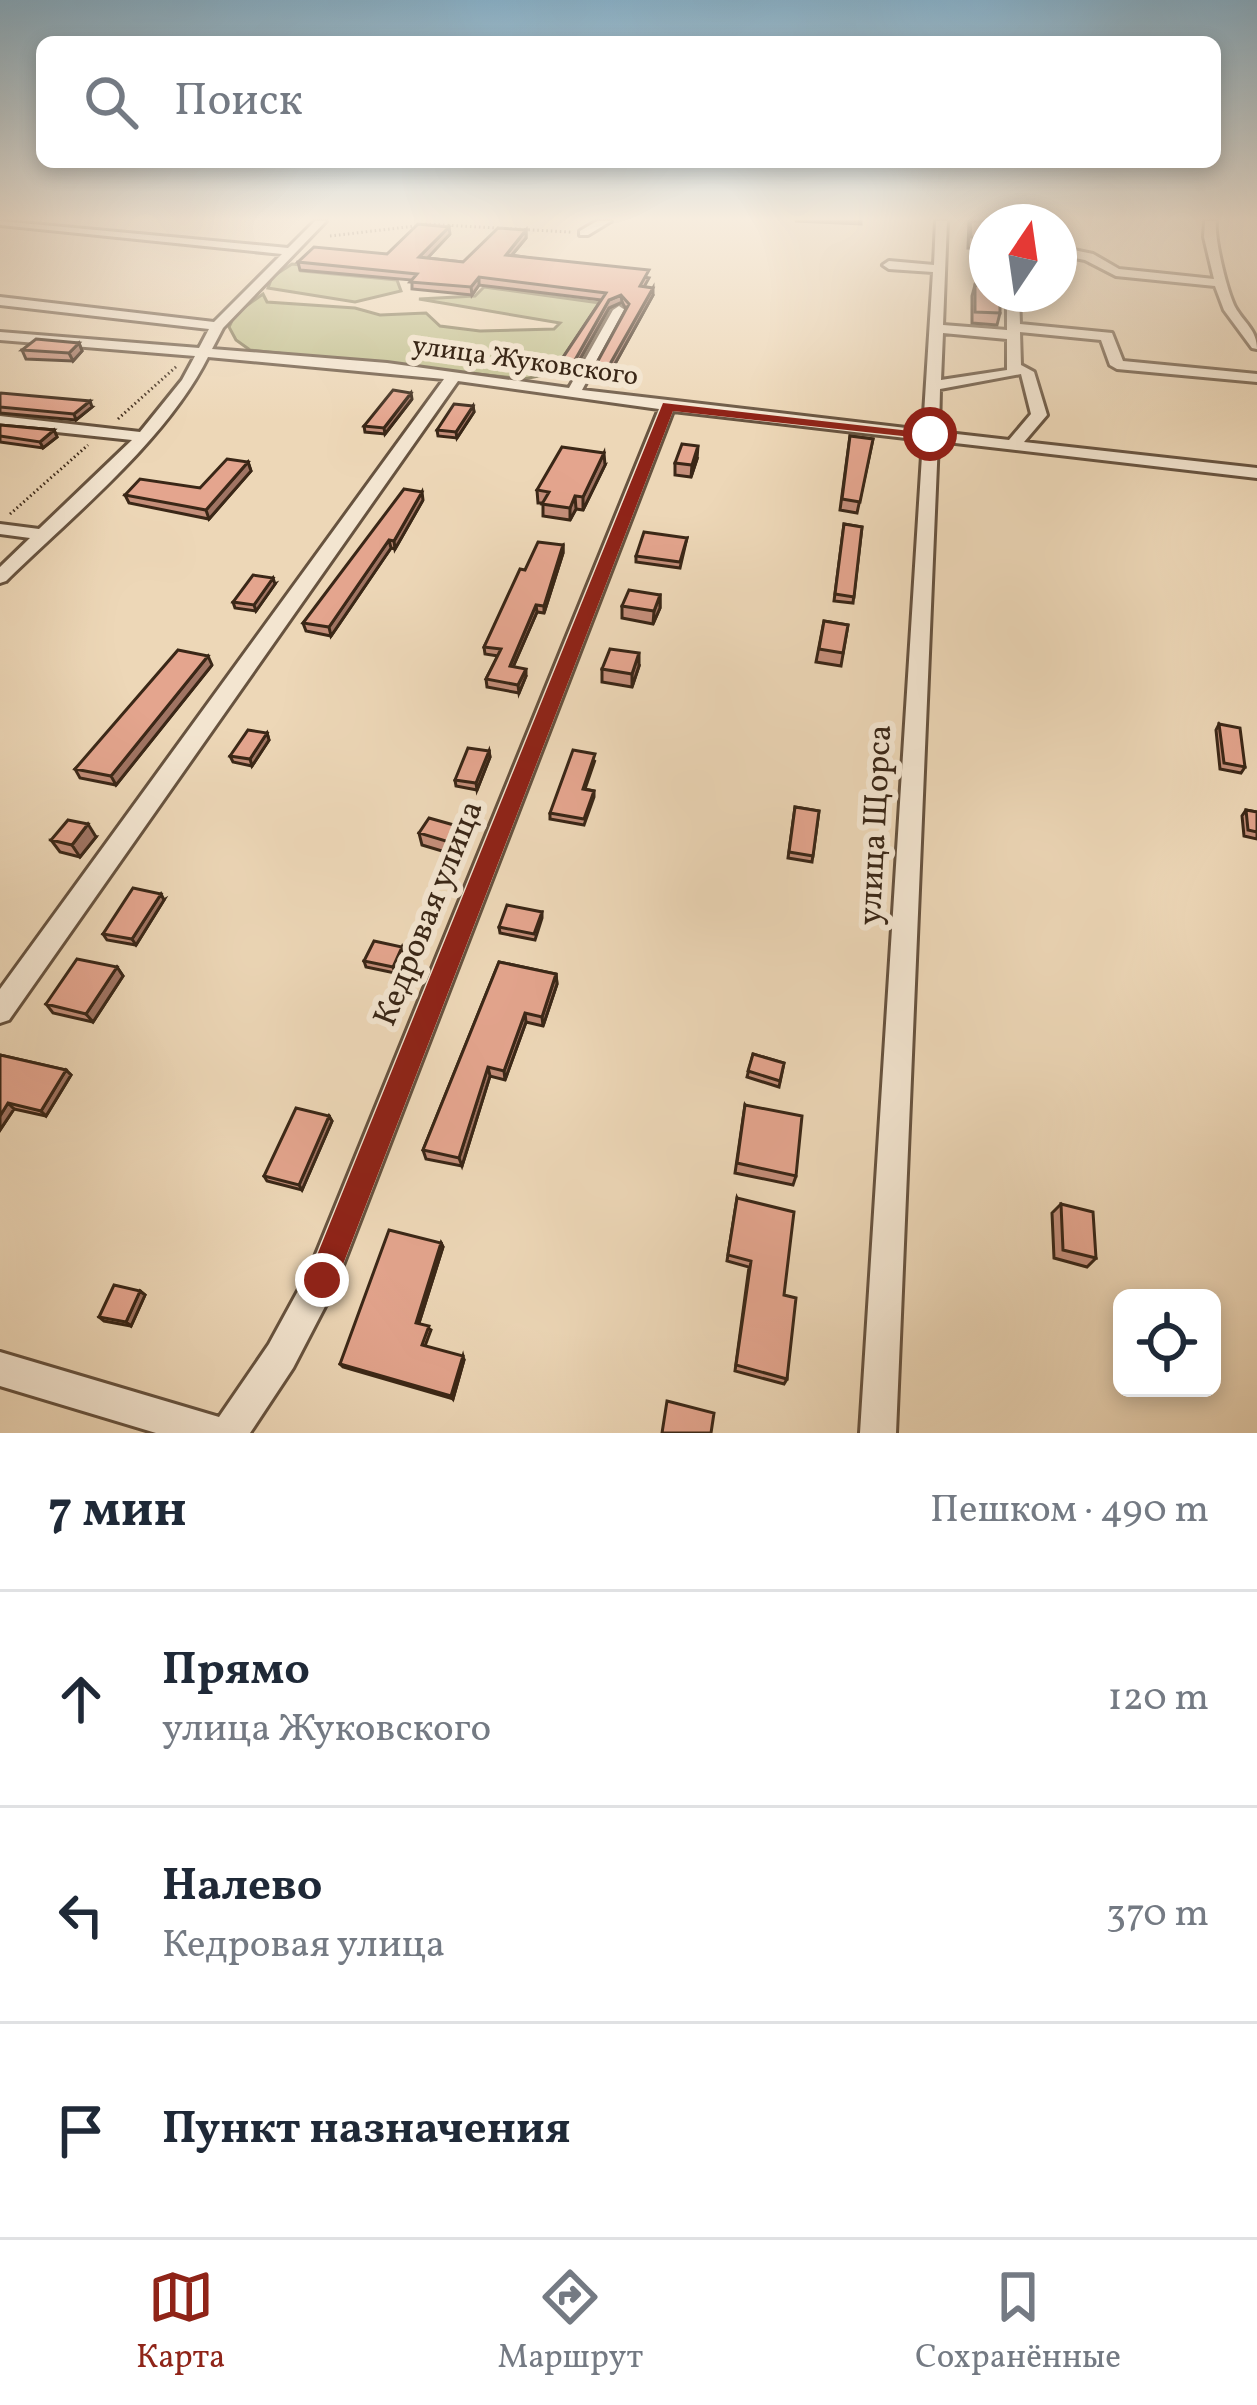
<!DOCTYPE html>
<html lang="ru">
<head>
<meta charset="utf-8">
<style>
  :root { --surface:#fff; --page:#f2f2f3; --text:#1f2937; --muted:#747a83; --line:#e0e1e3; --accent:#8f2418 }
  body { margin:0; font-family:Vollkorn,serif; background:var(--page); color:var(--text) }
  .controls { position:absolute; right:36px; bottom:36px; display:grid; overflow:hidden; border-radius:18px; box-shadow:0 6px 18px #0003 }
  .controls button { width:108px; height:108px; display:grid; place-items:center; padding:0; border:0; border-bottom:3px solid var(--line); background:var(--surface); color:var(--text); font:60px sans-serif }
  .compass { position:absolute; left:969px; top:204px; width:108px; height:108px; border-radius:50%; background:var(--surface); box-shadow:0 6px 18px #0003; rotate:13deg }
  .stop { position:absolute; width:36px; height:36px; margin:-27px; border:9px solid #8f2418; border-radius:50%; background:#fff }
  .stop.end { background:#8f2418; border-color:#fff; box-shadow:0 3px 12px #0008 }
  .list { margin:0; padding:0; list-style:none }
  h2 { display:flex; justify-content:space-between; align-items:center; height:156px; margin:0; padding:0 48px; font-size:51px }
  h2 small { font-size:39px; font-weight:400; color:var(--muted) }
  .list li { display:grid; grid-template-columns:78px 1fr auto; gap:36px; align-items:center; box-sizing:border-box; height:216px; padding:0 48px; border-top:3px solid var(--line) }
  .list b { display:block; font-size:45px; white-space:nowrap }
  .list p { margin:0; font-size:39px; white-space:nowrap; color:var(--muted) }
  .list em { font-size:39px; font-style:normal; color:var(--muted) }
  .icon { flex:none; width:66px; height:66px; fill:none; stroke:currentColor; stroke-width:2; stroke-linecap:round; stroke-linejoin:round }
  .map { position:relative; flex:none; width:1257px; height:1433px; overflow:hidden }
  .search { position:absolute; background:var(--surface); box-shadow:0 6px 18px #0003; left:36px; right:36px; top:36px; height:132px; display:flex; align-items:center; gap:30px; box-sizing:border-box; padding:0 42px; border-radius:18px; color:var(--muted); font-size:45px }
  .sheet { height:804px; background:var(--surface) }
  nav { display:flex; justify-content:space-around; align-items:center; box-sizing:border-box; height:168px; border-top:3px solid var(--line); background:var(--surface); font-size:33px; color:var(--muted) }
  nav a { display:grid; justify-items:center; gap:6px }
  nav .on { color:var(--accent) }
  .map>svg:first-child { display:block }
</style>
</head>
<body>
<div class="map">
<svg width="1257" height="1433" viewBox="0 0 1257 1433">
  <rect width="100%" height="100%" fill="#edd7b7"/>
  <filter id="stains"><feTurbulence type="fractalNoise" baseFrequency=".00167" numOctaves="4"/><feColorMatrix values="0 0 0 0 .2 0 0 0 0 .09 0 0 0 0 .02 0 0 0 .5 -.17"/></filter>
  <radialGradient id="worn" r=".72"><stop offset=".6" stop-color="#630" stop-opacity="0"/><stop offset="1" stop-color="#630" stop-opacity=".3"/></radialGradient>
  <!-- green -->
  <path fill="#bebd8a" stroke="#7c7250" stroke-width="3" d="M 292,264 L 301,265 L 301,271 L 397,280 L 401,291 L 355,302 L 268,288 L 272,277 Z
    M 484,287 L 600,303 L 554,373 L 524,379 L 250,350 L 236,340 L 229,327 L 235,314 L 263,294 L 267,302 L 355,308 L 380,315 L 426,313 L 440,326 L 480,331 L 554,329 L 560,323 L 419,299 L 475,296 Z"/>
  <g fill="none" stroke-linecap="round" stroke-linejoin="round">
    <defs>
      <path id="minor" d="M 0,221 L 288,248 L 315,221 L 326,221 L 223,328 L 212,349 L 387,363 L 569,388 L 613,310 L 619,306 L 625,310 L 582,390 L 923,430 L 933,272 L 889,269 L 883,265 L 889,261 L 934,265 L 936,221 L 947,221 L 943,325 L 1007,330 L 1007,294 L 1019,294 L 1020,324 L 1112,333 L 1123,361 L 1257,374 L 1257,382 L 1117,369 L 1110,365 L 1101,340 L 1020,332 L 1021,365 L 1034,372 L 1047,415 L 1024,442 L 1257,468 L 1257,478 L 938,441 L 896,1433 L 860,1433 L 923,440 L 673,411 L 333,1291 L 293,1368 L 250,1433 L 156,1433 L 0,1386 L 0,1352 L 219,1417 L 269,1344 L 310,1269 L 659,409 L 458,381 L 9,1020 L 0,1023 L 0,989 L 444,379 L 208,357 C 166,441 72,516 6,581 L 0,583 L 0,567 L 30,538 L 0,534 L 0,524 L 39,529 L 132,440 L 0,426 L 0,416 L 140,432 L 182,380 L 195,356 L 0,340 L 0,332 L 199,348 L 209,329 L 0,305 L 0,297 L 214,322 L 282,254 L 0,225 ZM 943,333 L 1007,339 L 1007,370 L 941,380 ZM 1021,374 L 1031,414 L 1009,440 L 939,432 L 940,389 Z
        M 597,221 L 611,221 L 588,235 L 580,235 L 580,231 Z
        M 1205,221 L 1216,221 C 1214,239 1227,291 1235,307 C 1244,323 1257,330 1257,349 L 1252,348 L 1224,310 L 1215,286 L 1116,276 L 1085,260 L 1059,255 L 1059,247 L 1093,254 L 1119,269 L 1214,279 L 1204,237 Z"/>
    </defs>
    <!-- minor casing -->
    <use href="#minor" stroke="#67533f" stroke-width="6"/>
    <!-- path -->
    <path stroke="#3a2717" stroke-width="3" stroke-dasharray="1.5 3" stroke-linecap="butt" d="M 425,224 L 571,232
      M 330,236 L 415,226
      M 118,419 L 178,365
      M 10,514 L 88,445"/>
    <!-- minor -->
    <use href="#minor" fill="#f3e5d0" fill-rule="evenodd"/>
  </g>
  <!-- wall -->
  <path fill="#c48e7a" stroke="#3a2717" stroke-width="3" d="M 795,221 L 861,221 L 861,224 Z
    M 969,221 L 992,221 L 987,222 L 987,249 L 968,248 Z
    M 526,230 L 526,238 L 512,255 L 649,278 L 644,287 L 653,295 L 606,380 L 594,378 L 593,370 L 626,309 L 622,302 L 609,308 L 571,375 L 558,373 L 558,365 L 601,300 L 479,285 L 472,295 L 412,289 L 412,280 L 300,270 L 298,262 L 387,254 L 450,234 L 427,258 L 463,262 Z
    M 975,285 L 1000,313 L 997,325 L 972,323 L 972,296 Z
    M 79,343 L 82,351 L 73,361 L 26,359 L 22,350 Z
    M 0,394 L 92,407 L 76,420 L 0,413 Z
    M 412,399 L 385,434 L 365,432 L 364,426 Z
    M 473,406 L 474,412 L 457,438 L 438,436 L 437,430 Z
    M 0,425 L 54,430 L 57,437 L 43,448 L 0,442 Z
    M 850,436 L 873,439 L 857,513 L 840,510 Z
    M 697,459 L 691,477 L 675,475 L 675,463 Z
    M 248,462 L 251,471 L 209,519 L 129,503 L 125,495 L 200,488 Z
    M 605,465 L 583,510 L 576,509 L 570,520 L 543,516 L 543,503 L 538,503 L 537,490 Z
    M 423,500 L 395,549 L 391,548 L 331,636 L 306,631 L 303,623 Z
    M 844,524 L 862,527 L 853,603 L 834,601 Z
    M 687,538 L 680,568 L 636,562 L 636,556 Z
    M 563,545 L 563,553 L 544,613 L 537,612 L 513,667 L 526,676 L 519,693 L 487,687 L 486,679 L 498,656 L 485,654 L 484,647 L 525,570 Z
    M 275,584 L 256,611 L 235,608 L 233,602 Z
    M 660,595 L 660,608 L 653,624 L 622,618 L 622,606 Z
    M 824,621 L 848,625 L 841,666 L 816,662 Z
    M 212,665 L 116,785 L 80,778 L 75,769 Z
    M 639,666 L 632,687 L 602,682 L 602,669 Z
    M 1219,724 L 1245,767 L 1241,773 L 1220,769 L 1216,730 Z
    M 267,733 L 269,740 L 252,766 L 233,762 L 230,756 Z
    M 489,751 L 490,757 L 477,790 L 456,786 L 455,780 Z
    M 595,760 L 585,789 L 594,791 L 594,797 L 584,825 L 550,819 L 550,813 Z
    M 795,807 L 819,811 L 812,862 L 788,858 Z
    M 1246,810 L 1257,812 L 1257,839 L 1244,836 L 1242,816 Z
    M 468,829 L 471,842 L 462,857 L 422,845 L 419,833 Z
    M 96,837 L 80,857 L 60,852 L 51,840 Z
    M 164,900 L 136,945 L 107,940 L 103,934 Z
    M 542,912 L 542,918 L 535,940 L 500,933 L 499,927 Z
    M 404,953 L 395,973 L 366,967 L 364,961 Z
    M 499,962 L 556,974 L 557,984 L 543,1026 L 526,1022 L 505,1080 L 490,1076 L 462,1166 L 426,1159 L 423,1150 Z
    M 117,967 L 123,976 L 93,1022 L 53,1013 L 46,1004 Z
    M 753,1054 L 784,1063 L 779,1087 L 747,1077 Z
    M 0,1055 L 66,1070 L 71,1075 L 46,1116 L 14,1109 L 0,1130 Z
    M 745,1105 L 796,1176 L 793,1185 L 735,1173 Z
    M 329,1116 L 332,1121 L 302,1190 L 267,1181 L 264,1176 Z
    M 737,1198 L 784,1295 L 787,1379 L 784,1384 L 735,1371 L 749,1267 L 727,1261 Z
    M 1061,1204 L 1096,1258 L 1087,1267 L 1054,1258 L 1052,1213 Z
    M 441,1243 L 443,1247 L 419,1323 L 431,1330 L 425,1346 L 464,1360 L 453,1399 L 343,1367 L 340,1364 Z
    M 140,1291 L 145,1295 L 131,1326 L 104,1321 L 99,1317 Z"/>
  <!-- shaded-wall -->
  <path fill="#a07463" stroke="#3a2717" stroke-width="3" d="M 449,227 L 450,234 L 421,265 L 419,257 Z
    M 526,230 L 526,238 L 506,262 L 506,255 Z
    M 479,277 L 479,285 L 472,295 L 471,287 Z
    M 653,288 L 653,295 L 606,380 L 606,371 Z
    M 621,295 L 622,302 L 609,308 L 571,375 L 571,367 L 609,300 Z
    M 79,343 L 82,351 L 73,361 L 69,353 Z
    M 411,393 L 412,399 L 385,434 L 384,428 Z
    M 90,401 L 92,407 L 76,420 L 74,414 Z
    M 473,406 L 474,412 L 457,438 L 456,432 Z
    M 54,430 L 57,437 L 43,448 L 40,442 Z
    M 698,446 L 697,459 L 691,477 L 692,465 Z
    M 604,453 L 605,465 L 583,510 L 583,497 Z
    M 248,462 L 251,471 L 209,519 L 206,510 Z
    M 422,492 L 423,500 L 395,549 L 394,541 Z
    M 575,496 L 576,509 L 570,520 L 570,508 Z
    M 389,540 L 391,548 L 331,636 L 329,627 Z
    M 563,545 L 563,553 L 544,613 L 544,606 Z
    M 273,578 L 275,584 L 256,611 L 254,605 Z
    M 660,595 L 660,608 L 653,624 L 654,611 Z
    M 536,605 L 537,612 L 510,674 L 510,666 Z
    M 639,653 L 639,666 L 632,687 L 632,674 Z
    M 208,656 L 212,665 L 116,785 L 111,776 Z
    M 526,669 L 526,676 L 519,693 L 518,685 Z
    M 267,733 L 269,740 L 252,766 L 250,759 Z
    M 489,751 L 490,757 L 477,790 L 476,783 Z
    M 88,824 L 96,837 L 80,857 L 72,845 Z
    M 468,829 L 471,842 L 462,857 L 459,845 Z
    M 161,894 L 164,900 L 136,945 L 132,939 Z
    M 402,947 L 404,953 L 395,973 L 393,967 Z
    M 117,967 L 123,976 L 93,1022 L 86,1014 Z
    M 556,974 L 557,984 L 543,1026 L 542,1017 Z
    M 525,1013 L 526,1022 L 505,1080 L 504,1071 Z
    M 488,1067 L 490,1076 L 462,1166 L 459,1158 Z
    M 66,1070 L 71,1075 L 46,1116 L 41,1111 Z
    M 8,1103 L 14,1109 L 0,1130 L 0,1116 Z
    M 329,1116 L 332,1121 L 302,1190 L 299,1185 Z
    M 441,1243 L 443,1247 L 418,1326 L 416,1323 Z
    M 140,1291 L 145,1295 L 131,1326 L 126,1322 Z
    M 463,1356 L 464,1360 L 453,1399 L 451,1396 Z"/>
  <!-- building -->
  <path fill="#e4a58e" stroke="#3a2717" stroke-width="3" d="M 970,221 L 992,221 L 987,222 L 987,239 L 971,237 Z
    M 418,224 L 449,227 L 419,257 L 463,262 L 498,228 L 526,230 L 506,255 L 649,270 L 640,286 L 653,288 L 606,371 L 593,370 L 629,304 L 621,295 L 609,300 L 571,367 L 558,365 L 606,293 L 479,277 L 471,287 L 410,282 L 417,274 L 298,262 L 314,247 L 387,254 Z
    M 975,285 L 987,287 L 987,294 L 1000,294 L 1000,313 L 975,312 Z
    M 36,339 L 79,343 L 69,353 L 22,350 Z
    M 393,390 L 411,393 L 384,428 L 364,426 Z
    M 0,394 L 1,393 L 90,401 L 74,414 L 0,407 Z
    M 454,404 L 473,406 L 456,432 L 437,430 Z
    M 0,425 L 54,430 L 40,442 L 0,436 Z
    M 850,436 L 873,439 L 860,502 L 842,499 Z
    M 682,444 L 698,446 L 692,465 L 675,463 Z
    M 562,447 L 604,453 L 583,497 L 575,496 L 570,508 L 542,504 L 549,492 L 537,490 Z
    M 227,459 L 248,462 L 206,510 L 125,495 L 140,479 L 200,488 Z
    M 404,489 L 422,492 L 394,541 L 389,540 L 329,627 L 303,623 Z
    M 844,524 L 862,527 L 854,597 L 835,594 Z
    M 644,532 L 687,538 L 680,562 L 636,556 Z
    M 538,542 L 563,545 L 544,606 L 536,605 L 510,666 L 526,669 L 518,685 L 486,679 L 501,649 L 484,647 L 520,569 L 525,570 Z
    M 253,575 L 273,578 L 254,605 L 233,602 Z
    M 629,590 L 660,595 L 654,611 L 622,606 Z
    M 824,621 L 848,625 L 843,653 L 819,649 Z
    M 610,649 L 639,653 L 632,674 L 602,669 Z
    M 178,650 L 208,656 L 111,776 L 75,769 Z
    M 1219,724 L 1240,728 L 1245,767 L 1224,763 Z
    M 248,730 L 267,733 L 250,759 L 230,756 Z
    M 468,748 L 489,751 L 476,783 L 455,780 Z
    M 573,750 L 595,754 L 583,789 L 594,791 L 584,819 L 550,813 Z
    M 795,807 L 819,811 L 813,856 L 789,852 Z
    M 1246,810 L 1257,812 L 1257,832 L 1248,830 Z
    M 429,818 L 468,829 L 459,845 L 419,833 Z
    M 68,820 L 88,824 L 72,845 L 51,840 Z
    M 133,888 L 161,894 L 132,939 L 103,934 Z
    M 507,905 L 542,912 L 534,934 L 499,927 Z
    M 374,941 L 402,947 L 393,967 L 364,961 Z
    M 77,959 L 117,967 L 86,1014 L 46,1004 Z
    M 499,962 L 556,974 L 542,1017 L 525,1013 L 504,1071 L 488,1067 L 459,1158 L 423,1150 Z
    M 753,1054 L 784,1063 L 780,1081 L 748,1071 Z
    M 0,1055 L 66,1070 L 41,1111 L 8,1103 L 0,1116 Z
    M 745,1105 L 802,1116 L 796,1176 L 737,1163 Z
    M 296,1108 L 329,1116 L 299,1185 L 264,1176 Z
    M 737,1198 L 794,1212 L 784,1295 L 796,1298 L 787,1379 L 736,1365 L 751,1261 L 728,1255 Z
    M 1061,1204 L 1093,1212 L 1096,1258 L 1063,1250 Z
    M 389,1230 L 441,1243 L 416,1323 L 429,1326 L 422,1345 L 463,1356 L 451,1396 L 340,1364 Z
    M 114,1285 L 140,1291 L 126,1322 L 99,1317 Z
    M 667,1401 L 714,1413 L 711,1433 L 662,1433 Z"/>
  <!-- sky -->
  <linearGradient id="sky" x2="0" y2="1"><stop stop-color="#88b6d2"/><stop offset="0.52" stop-color="#f7eddf"/><stop offset="1" stop-color="#f7eddf" stop-opacity="0"/></linearGradient>
  <rect width="1257" height="421" fill="url(#sky)"/>
  <!-- route -->
  <path fill="#8f2418" d="M 663,403 L 937,434 L 930,439 L 673,411 L 337,1280 L 332,1290 L 322,1294 L 311,1290 L 307,1280 Z"/>
  <g text-anchor="middle" dominant-baseline="central" stroke-width="12" stroke-linejoin="round" paint-order="stroke">
    <!-- far-street labels -->
    <g font-size="27" fill="#3a2717" stroke="#f3e5d0">
      <text transform="translate(525 362) rotate(8)">улица Жуковского</text>
    </g>
    <!-- street labels -->
    <g font-size="33" fill="#3a2717" stroke="#f3e5d0">
      <text transform="translate(877 825) rotate(-87)">улица Щорса</text>
      <text transform="translate(430 914) rotate(-68)">Кедровая улица</text>
    </g>
  </g>
  <rect width="100%" height="100%" filter="url(#stains)"/>
  <rect width="100%" height="100%" fill="url(#worn)"/>
</svg>
<div class="controls">
<button><svg class="icon" aria-label="locate" viewBox="0 0 24 24"><circle cx="12" cy="12" r="6"/><path d="M12 2v4M12 18v4M2 12h4M18 12h4"/></svg></button>
</div>
<svg class="compass" viewBox="-18 -18 36 36"><path d="M0-13l5 13h-10z" fill="#e53935"/><path d="M0 13l5-13h-10z" fill="#747a83"/></svg>
<div class="stop" style="left:930px;top:434px"></div>
<div class="stop end" style="left:322px;top:1280px"></div>
<div class="search"><svg class="icon" aria-label="search" viewBox="0 0 24 24"><circle cx="10" cy="10" r="6"/><path d="M15 15l6 6"/></svg>Поиск</div>
</div>
<section class="sheet">
<h2>7 мин<small>Пешком · 490 m</small></h2>
<ul class="list">
<li><svg class="icon" aria-label="ahead" viewBox="0 0 24 24"><path d="M12 20V5M6 11l6-6 6 6"/></svg><div><b>Прямо</b><p>улица Жуковского</p></div><em>120 m</em></li>
<li><svg class="icon" aria-label="left" viewBox="0 0 24 24"><path d="M17 20v-9H6M10 6l-5 5 5 5"/></svg><div><b>Налево</b><p>Кедровая улица</p></div><em>370 m</em></li>
<li><svg class="icon" aria-label="arrive" viewBox="0 0 24 24"><path d="M6 21V4h12l-3 4 3 4H6"/></svg><div><b>Пункт назначения</b></div></li>
</ul>
</section>
<nav>
<a class="on"><svg class="icon" aria-label="map" viewBox="0 0 24 24"><path d="M3 6l6-2 6 2 6-2v14l-6 2-6-2-6 2zM9 4v14M15 6v14"/></svg>Карта</a>
<a><svg class="icon" aria-label="directions" viewBox="0 0 24 24"><path d="M12 3l9 9-9 9-9-9zM9 14v-3h6M13 9l2 2-2 2"/></svg>Маршрут</a>
<a><svg class="icon" aria-label="saved" viewBox="0 0 24 24"><path d="M7 4h10v16l-5-4-5 4z"/></svg>Сохранённые</a>
</nav>
</body>
</html>
